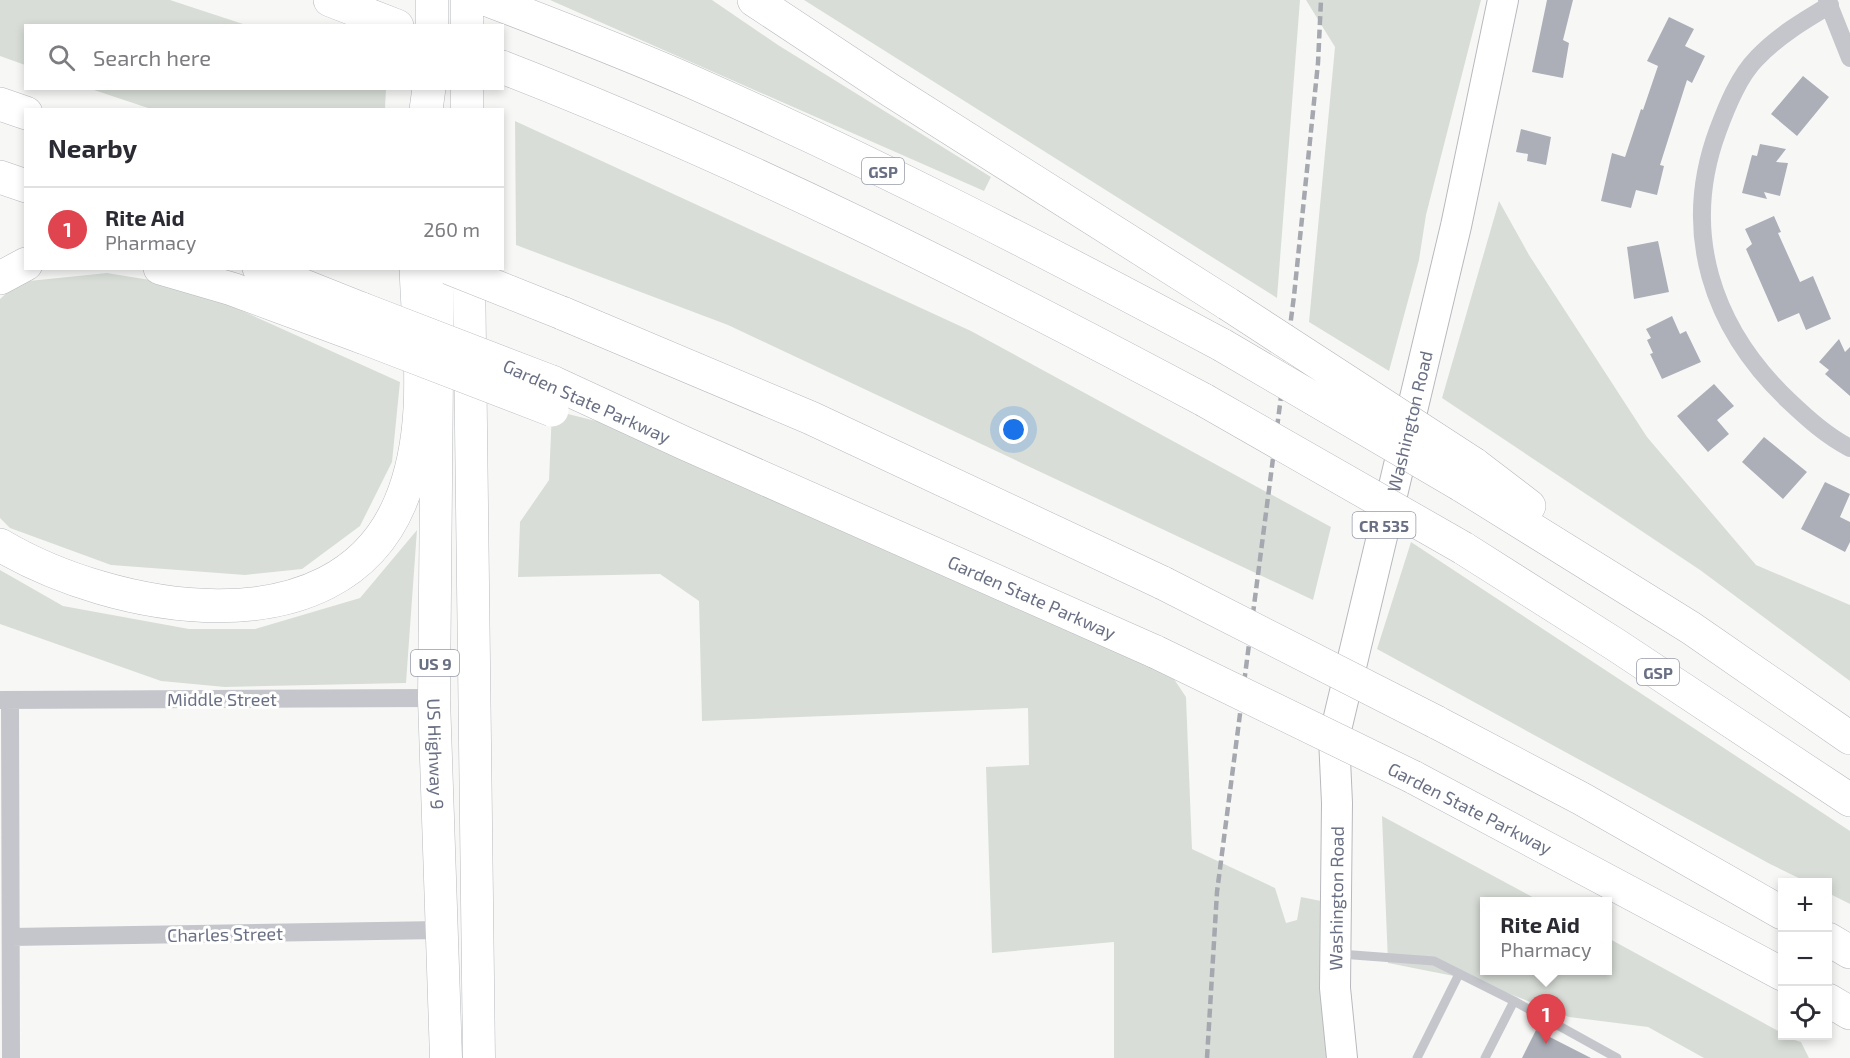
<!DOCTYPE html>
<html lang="en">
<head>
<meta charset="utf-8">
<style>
  :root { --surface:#fff; --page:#f7f7f7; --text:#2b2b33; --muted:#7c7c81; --line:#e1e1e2; --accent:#775836 }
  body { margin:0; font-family:"Exo 2",sans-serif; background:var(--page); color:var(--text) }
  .controls { position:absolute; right:18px; bottom:18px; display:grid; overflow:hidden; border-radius:0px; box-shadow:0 3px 9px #0003 }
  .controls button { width:54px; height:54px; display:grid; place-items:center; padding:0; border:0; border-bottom:2px solid var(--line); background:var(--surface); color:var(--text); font:30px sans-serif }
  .you { position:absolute; left:1014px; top:430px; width:21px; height:21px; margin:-15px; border:4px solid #fff; border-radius:50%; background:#1a73e8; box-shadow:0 0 0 9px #1a73e833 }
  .badge { display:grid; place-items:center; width:39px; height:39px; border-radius:50%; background:var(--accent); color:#fff; font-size:20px; font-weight:700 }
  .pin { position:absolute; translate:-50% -50px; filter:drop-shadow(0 2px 3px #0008) }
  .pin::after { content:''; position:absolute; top:32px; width:21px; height:18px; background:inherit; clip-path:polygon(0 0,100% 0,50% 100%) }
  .popup { position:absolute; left:1480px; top:897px; width:132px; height:78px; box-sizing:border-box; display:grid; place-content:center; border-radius:0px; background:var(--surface); filter:drop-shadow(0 2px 4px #0005); font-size:20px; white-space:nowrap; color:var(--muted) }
  .popup b { font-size:22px; color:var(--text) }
  .popup::after { content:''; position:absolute; left:50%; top:100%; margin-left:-12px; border:12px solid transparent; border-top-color:var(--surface) }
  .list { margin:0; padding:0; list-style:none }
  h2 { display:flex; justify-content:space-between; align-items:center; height:78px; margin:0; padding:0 24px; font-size:26px }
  h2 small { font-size:20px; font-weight:400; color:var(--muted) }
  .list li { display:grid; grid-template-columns:39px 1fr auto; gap:18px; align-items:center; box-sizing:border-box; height:84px; padding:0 24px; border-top:2px solid var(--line) }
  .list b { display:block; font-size:22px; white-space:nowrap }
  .list p { margin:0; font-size:20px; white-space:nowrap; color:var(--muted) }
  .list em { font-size:20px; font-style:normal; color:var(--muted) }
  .icon { flex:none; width:33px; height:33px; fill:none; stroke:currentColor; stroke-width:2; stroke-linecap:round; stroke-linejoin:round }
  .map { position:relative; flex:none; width:1850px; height:1058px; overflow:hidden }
  .search { position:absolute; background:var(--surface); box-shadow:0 3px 9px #0003; left:24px; top:24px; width:480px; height:66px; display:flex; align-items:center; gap:15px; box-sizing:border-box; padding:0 21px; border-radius:0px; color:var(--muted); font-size:22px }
  .panel { position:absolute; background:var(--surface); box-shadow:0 3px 9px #0003; left:24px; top:108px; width:480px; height:162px; border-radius:0px }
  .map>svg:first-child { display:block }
</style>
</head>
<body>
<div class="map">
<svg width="1850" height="1058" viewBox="0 0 1850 1058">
  <rect width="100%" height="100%" fill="#f7f8f6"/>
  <!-- green -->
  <path fill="#d8ded7" d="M 0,0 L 170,0 L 246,25 L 26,26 L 25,65 L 0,56 Z
    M 550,0 L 712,0 L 778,45 L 991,177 L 984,191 Z
    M 804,0 L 1300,0 L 1277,298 Z
    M 1306,0 L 1481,0 L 1426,215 L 1419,260 L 1389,371 L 1309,322 L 1335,47 Z
    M 91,89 L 386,89 L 385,109 L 151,109 Z
    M 515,121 L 971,331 L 1331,527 L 1313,600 L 728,325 L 516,245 Z
    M 1499,201 L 1529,255 L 1647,437 L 1756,565 L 1850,605 L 1850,681 L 1700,570 L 1442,398 Z
    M 107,273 L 187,286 L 400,382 L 392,462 L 360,526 L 302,569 L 245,575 L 111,565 L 10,528 L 0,518 L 0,299 L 19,282 Z
    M 552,410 L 684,443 L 1156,652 L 1186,697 L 1192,849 L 1275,888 L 1286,923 L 1297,920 L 1301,897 L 1336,904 L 1342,1058 L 1114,1058 L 1114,942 L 992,953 L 986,767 L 1029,765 L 1028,708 L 702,721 L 699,601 L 660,574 L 518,577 L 520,522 L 549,480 Z
    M 417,530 L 406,683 L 225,687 L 161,681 L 0,624 L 0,570 L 63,606 L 189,629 L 255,629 L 360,598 Z
    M 1411,542 L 1850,831 L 1850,904 L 1828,893 L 1828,882 L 1807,882 L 1770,864 L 1377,649 Z
    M 1382,816 L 1540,901 L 1484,902 L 1484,970 L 1608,970 L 1608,938 L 1782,1033 L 1782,1036 L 1801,1042 L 1809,1058 L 1704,1058 L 1648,1027 L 1569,1017 L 1474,980 L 1388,963 Z"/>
  <!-- building -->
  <path fill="#acafb8" d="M 1547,0 L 1573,0 L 1563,40 L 1569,43 L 1563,78 L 1532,72 Z
    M 1669,17 L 1694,29 L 1685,46 L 1705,56 L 1692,83 L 1687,80 L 1660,165 L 1664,166 L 1657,195 L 1636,190 L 1631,208 L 1601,201 L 1612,153 L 1625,157 L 1641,109 L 1643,110 L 1658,66 L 1647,61 Z
    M 1803,76 L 1829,97 L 1797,136 L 1771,114 Z
    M 1521,129 L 1551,137 L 1546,165 L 1527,161 L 1528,154 L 1516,152 Z
    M 1760,144 L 1786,149 L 1776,162 L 1788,163 L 1780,196 L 1764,192 L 1767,199 L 1742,193 L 1752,155 L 1757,156 Z
    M 1774,216 L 1781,232 L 1778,233 L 1800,282 L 1813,276 L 1831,319 L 1806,330 L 1799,313 L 1778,322 L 1746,249 L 1752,244 L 1745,229 Z
    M 1658,241 L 1669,292 L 1634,299 L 1627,247 Z
    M 1672,316 L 1680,334 L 1686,331 L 1701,362 L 1662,379 L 1650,354 L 1653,353 L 1647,340 L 1651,338 L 1646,329 Z
    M 1839,339 L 1845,352 L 1850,347 L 1850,396 L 1825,374 L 1829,370 L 1819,362 Z
    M 1714,384 L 1734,406 L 1717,420 L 1729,434 L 1708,452 L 1677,416 Z
    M 1764,437 L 1807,472 L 1783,499 L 1742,462 Z
    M 1825,482 L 1850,494 L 1840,517 L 1850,522 L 1850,542 L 1845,552 L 1801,529 Z
    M 1536,1030 L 1591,1058 L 1522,1058 Z"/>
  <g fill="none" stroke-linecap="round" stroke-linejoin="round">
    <defs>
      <g id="primary">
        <path id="s1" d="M 1342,1058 L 1335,988 L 1337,803 L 1334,738 L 1456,226 L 1503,0"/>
      </g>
      <g id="trunk">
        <path d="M 432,0 L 432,26"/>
        <path d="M 467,26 L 467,0"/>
        <path d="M 467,88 L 467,110"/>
        <path id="s2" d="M 438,268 L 434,698 L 446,1058"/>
        <path d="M 469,268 L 479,1058"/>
      </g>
      <g id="motorway">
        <path d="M 330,0 L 397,26"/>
        <path d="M 488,0 C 556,26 624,52 690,81 C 871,161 1048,252 1222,345"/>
        <path d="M 754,0 L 890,90 L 1228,304"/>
        <path d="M 502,67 C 744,161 975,278 1204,400"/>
        <path d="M 0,104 L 26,113"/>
        <path d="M 426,110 L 429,88"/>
        <path d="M 0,177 L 26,186"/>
        <path d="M 160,268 L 232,289 L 362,337"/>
        <path d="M 259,268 L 362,309"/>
        <path d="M 0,278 L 26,264"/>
        <path d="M 562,313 L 811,418 L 1163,583"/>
        <path id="s3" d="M 552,382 L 684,443 L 1156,652"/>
        <path d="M 1474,464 L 1529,506"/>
        <path d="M 1461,485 L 1691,628 L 1850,738"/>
        <path d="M 0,545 C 111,611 336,655 400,503 C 431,430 419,346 416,268"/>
        <path d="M 1463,548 L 1616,645 L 1850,800"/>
        <path d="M 1436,722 L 1582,799 L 1782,913"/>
        <path d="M 1413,777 L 1782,974"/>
        <path d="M 1828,939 L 1850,952"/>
        <path d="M 1828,1000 L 1850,1013"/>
      </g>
    </defs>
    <!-- primary casing -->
    <use href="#primary" stroke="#b8b9be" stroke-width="32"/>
    <!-- trunk casing -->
    <use href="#trunk" stroke="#b7b9bd" stroke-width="33"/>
    <!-- motorway casing -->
    <use href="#motorway" stroke="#b7b9bd" stroke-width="34"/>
    <!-- service -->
    <path stroke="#c4c6cb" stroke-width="9" d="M 1340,954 L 1434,961 L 1514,1001 L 1617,1058
      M 1417,1058 L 1459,974
      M 1485,1058 L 1514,1001"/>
    <!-- minor -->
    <path stroke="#c4c6cb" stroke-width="18" d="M 1827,0 L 1850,58
      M 1830,5 C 1803,21 1778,36 1757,58 C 1739,76 1727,106 1718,130 C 1680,232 1712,328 1789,401 C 1808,419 1827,436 1850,448
      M 0,700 L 434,698
      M 10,700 L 11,1058
      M 11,937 L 440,930"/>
    <!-- primary -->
    <use href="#primary" stroke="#fff" stroke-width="30"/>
    <!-- trunk -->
    <use href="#trunk" stroke="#fff" stroke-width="32"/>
    <!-- motorway -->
    <use href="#motorway" stroke="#fff" stroke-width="33"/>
    <!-- rail -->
    <path stroke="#a6a8af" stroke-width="4.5" stroke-dasharray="9 4.5" stroke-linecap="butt" d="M 1207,1058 L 1217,892 L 1294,296 L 1318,63 L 1321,0"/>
    <defs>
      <path id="motorway-bridge" d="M 449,268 L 562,313
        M 1228,304 L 1474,464
        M 362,309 L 552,382
        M 362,337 L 552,410
        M 1222,345 L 1461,485
        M 1204,400 L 1463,548
        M 1163,583 L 1436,722
        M 1156,652 L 1413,777"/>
    </defs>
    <!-- motorway-bridge casing -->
    <use href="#motorway-bridge" stroke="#b7b9bd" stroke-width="34" stroke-linecap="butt"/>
    <!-- motorway-bridge -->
    <use href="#motorway-bridge" stroke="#fff" stroke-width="33"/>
  </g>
  <g text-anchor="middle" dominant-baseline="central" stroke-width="6" stroke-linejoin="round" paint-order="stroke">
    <!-- shield labels -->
    <g fill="#fff" stroke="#979ba9" stroke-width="1.5">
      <rect x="862" y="158" width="42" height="26" rx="4.5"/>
      <rect x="1352.5" y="512" width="63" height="26" rx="4.5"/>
      <rect x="411" y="650" width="48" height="26" rx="4.5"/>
      <rect x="1637" y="659" width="42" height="26" rx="4.5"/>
    </g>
    <g font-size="16" font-weight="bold" fill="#6a7084">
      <text x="883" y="171">GSP</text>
      <text x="1384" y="525">CR 535</text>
      <text x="435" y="663">US 9</text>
      <text x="1658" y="672">GSP</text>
    </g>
    <!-- street labels -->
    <g font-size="18" fill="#6a7084" stroke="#fff">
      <text transform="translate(587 401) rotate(24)">Garden State Parkway</text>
      <text stroke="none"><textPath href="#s1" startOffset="646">Washington Road</textPath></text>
      <text stroke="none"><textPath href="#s3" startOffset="526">Garden State Parkway</textPath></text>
      <text x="222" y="699">Middle Street</text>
      <text stroke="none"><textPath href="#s2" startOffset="486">US Highway 9</textPath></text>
      <text transform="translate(1470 808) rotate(27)">Garden State Parkway</text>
      <text stroke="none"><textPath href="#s1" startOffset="160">Washington Road</textPath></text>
      <text transform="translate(225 934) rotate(-1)">Charles Street</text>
    </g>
  </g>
</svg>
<div class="controls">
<button>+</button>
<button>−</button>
<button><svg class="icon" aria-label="locate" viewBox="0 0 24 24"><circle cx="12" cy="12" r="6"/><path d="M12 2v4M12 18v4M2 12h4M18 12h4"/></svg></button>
</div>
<div class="you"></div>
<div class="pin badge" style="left:1546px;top:1044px;background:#e0444e">1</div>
<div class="popup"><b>Rite Aid</b>Pharmacy</div>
<div class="search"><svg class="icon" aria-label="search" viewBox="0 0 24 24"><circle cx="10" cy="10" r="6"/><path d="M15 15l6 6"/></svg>Search here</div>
<section class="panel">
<h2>Nearby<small></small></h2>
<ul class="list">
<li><span class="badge" style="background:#e0444e">1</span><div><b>Rite Aid</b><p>Pharmacy</p></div><em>260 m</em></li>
</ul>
</section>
</div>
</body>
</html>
